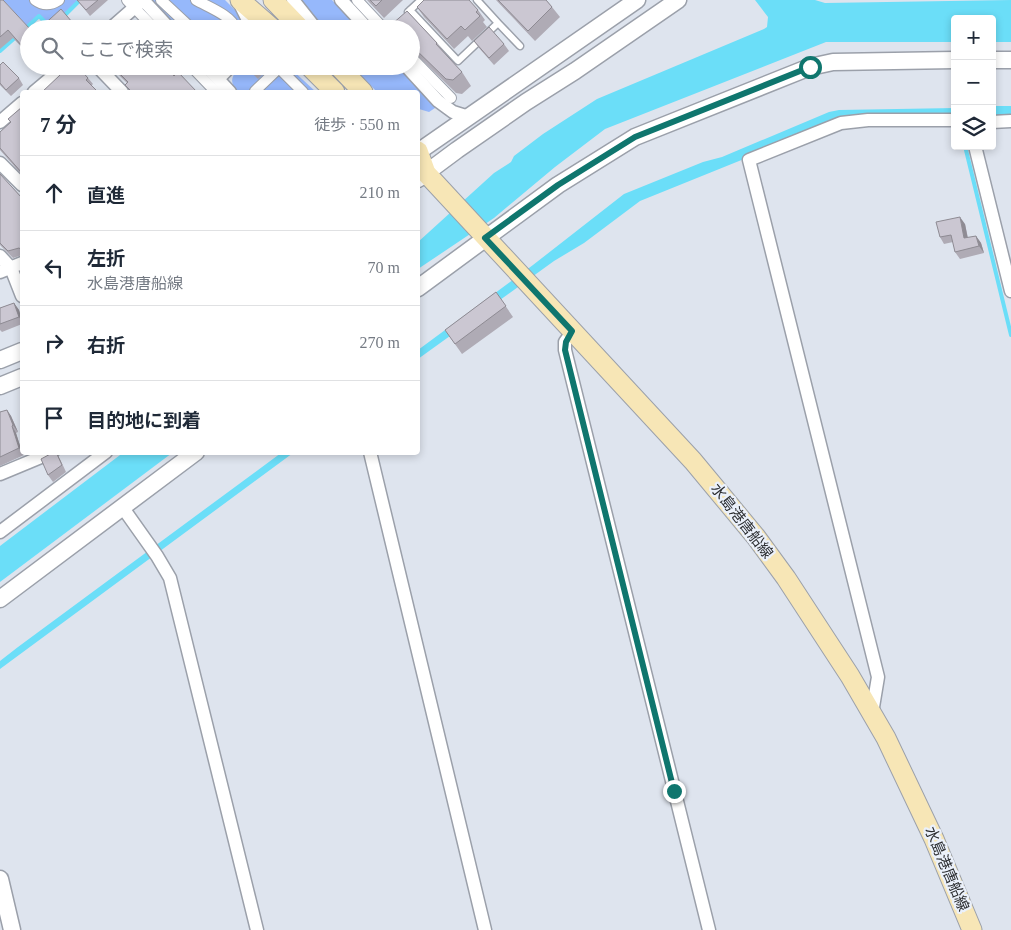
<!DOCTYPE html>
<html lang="ja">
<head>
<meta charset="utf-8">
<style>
  :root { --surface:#fff; --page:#f6f6f7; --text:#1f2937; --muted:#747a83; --line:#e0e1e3 }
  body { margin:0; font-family:"Times New Roman","Noto Sans JP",serif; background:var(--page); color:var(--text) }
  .controls { position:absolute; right:15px; top:15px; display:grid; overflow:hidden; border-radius:5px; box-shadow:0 2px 8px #0003 }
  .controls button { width:45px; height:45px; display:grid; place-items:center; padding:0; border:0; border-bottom:1px solid var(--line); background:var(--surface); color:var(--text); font:25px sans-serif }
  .stop { position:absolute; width:15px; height:15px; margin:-11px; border:4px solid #0f766e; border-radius:50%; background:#fff }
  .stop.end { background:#0f766e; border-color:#fff; box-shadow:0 1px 5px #0008 }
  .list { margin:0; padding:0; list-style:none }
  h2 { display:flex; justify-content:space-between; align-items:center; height:65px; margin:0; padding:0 20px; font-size:21px }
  h2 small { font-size:16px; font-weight:400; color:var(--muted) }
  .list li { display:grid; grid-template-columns:32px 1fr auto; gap:15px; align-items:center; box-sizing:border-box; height:75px; padding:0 20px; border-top:1px solid var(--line) }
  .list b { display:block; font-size:19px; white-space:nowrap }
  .list p { margin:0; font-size:16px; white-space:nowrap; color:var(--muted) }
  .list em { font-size:16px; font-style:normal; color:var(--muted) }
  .icon { flex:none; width:28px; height:28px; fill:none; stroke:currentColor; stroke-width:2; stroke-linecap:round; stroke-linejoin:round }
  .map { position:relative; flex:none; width:1011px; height:930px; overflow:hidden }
  .search { position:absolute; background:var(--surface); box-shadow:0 2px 8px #0003; left:20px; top:20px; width:400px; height:55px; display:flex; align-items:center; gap:12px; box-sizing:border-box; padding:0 18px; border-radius:28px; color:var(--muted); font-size:19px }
  .panel { position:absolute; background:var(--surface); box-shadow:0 2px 8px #0003; left:20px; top:90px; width:400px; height:365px; border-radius:5px }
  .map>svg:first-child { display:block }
</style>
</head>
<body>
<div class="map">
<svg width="1011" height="930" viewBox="0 0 1011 930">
  <rect width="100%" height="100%" fill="#dee4ee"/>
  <!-- green -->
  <path fill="#96b8fb" d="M 3,0 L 79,0 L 51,27 L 39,15 L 27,26 Z
    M 152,0 L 225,0 L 243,18 L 246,29 L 179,29 Z
    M 299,0 L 332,0 L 359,29 L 321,29 Z
    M 241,66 L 288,66 L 316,92 L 238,92 C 228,82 232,75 241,66 Z
    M 352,66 L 401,66 L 438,106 L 429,112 L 419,109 L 418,111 L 418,92 L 377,92 Z"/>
  <!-- water -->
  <path fill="#6bdef8" d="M 755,0 L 815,0 L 825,3 L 1011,0 L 1011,42 L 992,42 L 992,19 L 955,19 L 955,42 L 826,42 L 605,129 L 555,167 L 494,218 L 418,269 L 418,242 L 494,173 L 511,162 L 514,156 L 543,134 L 597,99 L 764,29 L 767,27 L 768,17 Z
    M 992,106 L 1011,106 L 1011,117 L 992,118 Z
    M 955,108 L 955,117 L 862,117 L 744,159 L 640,201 L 584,243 L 554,261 L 418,359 L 418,350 L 533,265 L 624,194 L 703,162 L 722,157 L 829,112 L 839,110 Z
    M 124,452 L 172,453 L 0,582 L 0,546 Z
    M 281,453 L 293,453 L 0,669 L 0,661 L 18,647 Z"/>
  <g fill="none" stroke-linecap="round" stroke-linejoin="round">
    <!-- stream -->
    <path stroke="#6bdef8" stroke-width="4" d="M 62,18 L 80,0
      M 24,30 L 39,16 L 48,25
      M 0,51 L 17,36
      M 965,146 L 1011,335"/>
    <defs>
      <path id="service" d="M 477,0 L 498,23
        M 410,10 L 458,61 L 498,23 L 520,46
        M 408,12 L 421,0"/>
      <path id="pedestrian" d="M 35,0 C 43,6 50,6 59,0
        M 127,0 L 155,29
        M 161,0 L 192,29
        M 196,0 C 208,7 231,15 236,29
        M 357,0 L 384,29
        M 411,57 L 451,98
        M 191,66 L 216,92
        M 256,92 L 255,91 L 279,68 L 303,92"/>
      <path id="minor" d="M 143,0 L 170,29
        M 293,0 L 316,29
        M 341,0 L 368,29
        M 240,4 L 251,26 L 251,29
        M 110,29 L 143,0
        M 97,66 L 122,92
        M 206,66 L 230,92
        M 406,66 L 438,101 L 453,112 L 469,117
        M 218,79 L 231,66
        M 34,92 L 65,66
        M 0,122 L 22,103
        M 992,122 L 1011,121
        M 975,146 L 1011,291
        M 0,163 L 22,185
        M 0,256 L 11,268 L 22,296
        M 0,272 L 22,263
        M 573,331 L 565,342 L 565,350 L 709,930
        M 370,452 L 485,930
        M 0,474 L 53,452
        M 123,508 L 157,556 L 170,578 L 257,930
        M 0,532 L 106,452
        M 872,713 L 878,677 L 749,160 L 841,123 L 868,120 L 955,120"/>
      <path id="tertiary" d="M 992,60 L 1011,60
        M 418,152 L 637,0
        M 418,179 L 457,150 L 526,102 L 575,71 L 678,0
        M 418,288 L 558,185 L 635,137 L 810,67 L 833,62 L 955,60
        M 0,360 L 22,351
        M 0,386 L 22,377
        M 0,599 L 196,452
        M 0,879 L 12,930"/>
      <path id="secondary" d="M 240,0 L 273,29
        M 273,0 L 301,29
        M 309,66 L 335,92
        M 338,66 L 363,92
        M 418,151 L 426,173
        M 418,169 L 426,173 L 693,461 L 756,537 L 786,578 L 850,676 L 886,738 L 934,839 L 972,930"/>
    </defs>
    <!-- service casing -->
    <use href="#service" stroke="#9ba0aa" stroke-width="9"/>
    <!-- pedestrian casing -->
    <use href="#pedestrian" stroke="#9ba0aa" stroke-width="12"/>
    <!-- minor casing -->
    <use href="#minor" stroke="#9ba0aa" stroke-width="15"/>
    <!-- tertiary casing -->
    <use href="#tertiary" stroke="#9ba0aa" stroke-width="19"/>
    <!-- secondary casing -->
    <use href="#secondary" stroke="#9ba0aa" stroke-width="21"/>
    <!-- service -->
    <use href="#service" stroke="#fff" stroke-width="6"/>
    <!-- pedestrian -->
    <use href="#pedestrian" stroke="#fff" stroke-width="10"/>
    <!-- minor -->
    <use href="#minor" stroke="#fff" stroke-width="12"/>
    <!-- tertiary -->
    <use href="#tertiary" stroke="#fff" stroke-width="16"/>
    <!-- secondary -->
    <use href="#secondary" stroke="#f7e6b6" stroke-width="19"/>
  </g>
  <!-- wall -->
  <path fill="#afabb5" d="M 0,0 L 29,29 L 29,55 L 13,38 L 0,49 Z
    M 77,0 L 108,0 L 90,16 Z
    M 367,0 L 403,0 L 384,18 Z
    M 496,0 L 546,0 L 552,7 L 560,17 L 535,41 Z
    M 417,7 L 478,10 L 485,20 L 483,22 L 487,27 L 472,41 L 468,36 L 454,49 L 424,17 Z
    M 407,11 L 437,43 L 445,54 L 462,72 L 471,86 L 462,94 L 456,93 L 411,49 L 411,29 L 394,29 L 391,25 Z
    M 474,41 L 504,44 L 509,51 L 494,65 L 479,48 Z
    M 0,65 L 19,78 L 23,85 L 11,96 L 0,85 Z
    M 39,66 L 47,66 L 42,71 Z
    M 110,66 L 165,66 L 174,76 L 197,92 L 131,92 L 125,85 L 127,83 Z
    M 247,66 L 268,66 L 269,68 L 258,79 L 251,72 Z
    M 58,72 L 88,78 L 93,84 L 91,86 L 60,75 Z
    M 22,107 L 22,175 L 0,150 L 0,132 L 11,123 L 8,119 Z
    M 0,174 L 22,198 L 22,255 L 13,258 L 0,245 Z
    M 965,224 L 968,238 L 976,236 L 981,243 L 984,253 L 960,259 L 955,252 L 953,242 L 944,244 L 940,237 Z
    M 496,292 L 513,317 L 462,354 L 445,330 Z
    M 14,303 L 19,310 L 22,319 L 22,324 L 2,332 L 0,330 L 0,308 Z
    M 7,410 L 11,416 L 18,432 L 16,433 L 22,452 L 24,455 L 0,466 L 0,412 Z
    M 56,452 L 60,459 L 66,472 L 53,482 L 48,475 Z"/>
  <!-- shaded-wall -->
  <path fill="#8e8b93" d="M 960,217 L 965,224 L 969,245 L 964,238 Z
    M 976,236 L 981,243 L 984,253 L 979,246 Z
    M 14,303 L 19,310 L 22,321 L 19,317 Z
    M 7,410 L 11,416 L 18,432 L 13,425 Z
    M 12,426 L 16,433 L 22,452 L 24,455 L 19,448 Z"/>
  <!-- building -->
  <path fill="#cbc7d2" stroke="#8e8b93" d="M 0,0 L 3,0 L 30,29 L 29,29 L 29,54 L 8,30 L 0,37 Z
    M 77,0 L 98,0 L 86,10 Z
    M 370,0 L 382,0 L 376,6 Z
    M 424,0 L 469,0 L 478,10 L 476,12 L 480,16 L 465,30 L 461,26 L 447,39 L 417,7 Z
    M 498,0 L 546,0 L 552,7 L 528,31 Z
    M 61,9 L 78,29 L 39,29 Z
    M 407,11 L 437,43 L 436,44 L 462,72 L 453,80 L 446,79 L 411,45 L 411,29 L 395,29 L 391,25 Z
    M 118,22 L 124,29 L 109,29 Z
    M 489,27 L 504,44 L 489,58 L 474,41 Z
    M 3,62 L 19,78 L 6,90 L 0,83 L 0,65 Z
    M 64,66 L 77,66 L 88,78 L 86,80 L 98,92 L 42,92 L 60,75 L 58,72 Z
    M 112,66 L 165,66 L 174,76 L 178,72 L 197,92 L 132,92 L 125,85 L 128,82 Z
    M 248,66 L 259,66 L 253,72 Z
    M 22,107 L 22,173 L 0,148 L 0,132 L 11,122 L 8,119 Z
    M 0,174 L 22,198 L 22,250 L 19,248 L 8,251 L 0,243 Z
    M 960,217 L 964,238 L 976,236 L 979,246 L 955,252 L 951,235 L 940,237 L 936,222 Z
    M 496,292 L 506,306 L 455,344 L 445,330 Z
    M 14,303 L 19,317 L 0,324 L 0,308 Z
    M 7,410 L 13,425 L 12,426 L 19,448 L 0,457 L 0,412 Z
    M 54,452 L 56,452 L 62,465 L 48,475 L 41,459 Z"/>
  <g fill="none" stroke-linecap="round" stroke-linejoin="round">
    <!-- route -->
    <path stroke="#0f766e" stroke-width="6" d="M 674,791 L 565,350 L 566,342 L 572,331 L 485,238 L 558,185 L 635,137 L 810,67"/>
  </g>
  <g text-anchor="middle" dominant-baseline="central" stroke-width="4.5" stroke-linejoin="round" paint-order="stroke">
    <!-- street labels -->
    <g font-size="15" fill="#2a2c2f" stroke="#ebf1fb">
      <text transform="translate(742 521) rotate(52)">水島港唐船線</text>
      <text transform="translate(947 869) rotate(67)">水島港唐船線</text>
    </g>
  </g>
</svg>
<div class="controls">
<button>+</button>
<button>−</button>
<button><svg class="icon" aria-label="layers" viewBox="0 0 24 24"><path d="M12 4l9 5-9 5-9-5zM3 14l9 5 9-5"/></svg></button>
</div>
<div class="stop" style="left:810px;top:67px"></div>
<div class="stop end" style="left:674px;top:791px"></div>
<div class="search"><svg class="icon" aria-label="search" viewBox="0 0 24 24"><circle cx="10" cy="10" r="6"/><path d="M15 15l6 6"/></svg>ここで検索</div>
<section class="panel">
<h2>7 分<small>徒歩 · 550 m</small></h2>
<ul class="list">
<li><svg class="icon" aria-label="ahead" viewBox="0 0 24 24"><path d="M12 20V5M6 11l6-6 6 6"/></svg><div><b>直進</b></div><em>210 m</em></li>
<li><svg class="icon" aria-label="left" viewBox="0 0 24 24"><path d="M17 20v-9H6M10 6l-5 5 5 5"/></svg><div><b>左折</b><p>水島港唐船線</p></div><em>70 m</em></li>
<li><svg class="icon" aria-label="right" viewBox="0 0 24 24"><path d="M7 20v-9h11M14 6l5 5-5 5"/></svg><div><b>右折</b></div><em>270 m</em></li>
<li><svg class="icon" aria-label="arrive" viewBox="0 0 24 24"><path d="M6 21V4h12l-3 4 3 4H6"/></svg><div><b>目的地に到着</b></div></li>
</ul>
</section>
</div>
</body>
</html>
